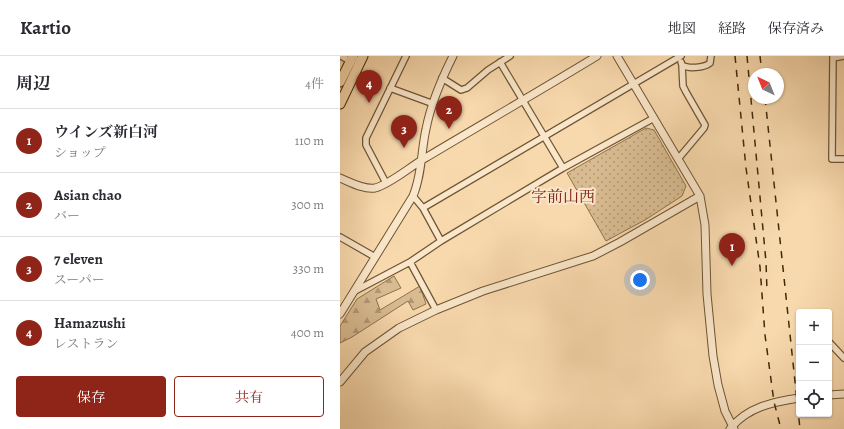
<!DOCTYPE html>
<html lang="ja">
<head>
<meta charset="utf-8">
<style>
  :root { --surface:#fff; --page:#f7f7f7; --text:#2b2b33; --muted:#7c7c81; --line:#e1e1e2; --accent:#8f2418 }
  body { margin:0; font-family:Alegreya,"Noto Serif JP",serif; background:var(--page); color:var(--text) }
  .controls { position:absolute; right:12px; bottom:12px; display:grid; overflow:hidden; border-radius:4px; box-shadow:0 1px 3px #0004 }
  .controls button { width:36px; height:36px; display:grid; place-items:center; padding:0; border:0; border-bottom:1px solid var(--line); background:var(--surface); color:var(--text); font:20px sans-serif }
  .compass { position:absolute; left:408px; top:12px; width:36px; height:36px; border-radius:50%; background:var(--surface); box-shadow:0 1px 3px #0004; rotate:317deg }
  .you { position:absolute; left:300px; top:224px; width:14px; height:14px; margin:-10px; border:3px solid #fff; border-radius:50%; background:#1a73e8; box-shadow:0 0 0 6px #1a73e833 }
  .badge { display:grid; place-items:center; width:26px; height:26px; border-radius:50%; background:var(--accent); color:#fff; font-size:13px; font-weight:700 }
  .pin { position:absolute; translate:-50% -33px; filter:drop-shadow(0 1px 2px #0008) }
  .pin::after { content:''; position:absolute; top:21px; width:14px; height:12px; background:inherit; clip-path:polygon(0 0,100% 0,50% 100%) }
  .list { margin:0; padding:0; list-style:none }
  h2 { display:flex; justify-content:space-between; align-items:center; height:52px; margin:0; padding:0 16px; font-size:17px }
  h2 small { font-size:13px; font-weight:400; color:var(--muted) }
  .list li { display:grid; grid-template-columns:26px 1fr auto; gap:12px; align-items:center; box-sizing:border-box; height:64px; padding:0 16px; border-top:1px solid var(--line) }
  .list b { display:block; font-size:15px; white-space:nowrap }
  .list p { margin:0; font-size:13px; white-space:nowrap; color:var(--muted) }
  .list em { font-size:13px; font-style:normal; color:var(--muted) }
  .actions { display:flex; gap:8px; padding:12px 16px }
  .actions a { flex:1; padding:9px 0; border:1px solid var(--accent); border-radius:4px; text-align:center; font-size:14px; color:var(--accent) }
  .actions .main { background:var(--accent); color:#fff }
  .icon { flex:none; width:22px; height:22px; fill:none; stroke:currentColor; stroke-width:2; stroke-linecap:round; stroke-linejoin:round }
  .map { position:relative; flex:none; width:504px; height:373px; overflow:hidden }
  header { display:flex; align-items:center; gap:24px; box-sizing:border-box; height:56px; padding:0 20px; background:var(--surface); border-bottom:1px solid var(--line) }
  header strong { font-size:19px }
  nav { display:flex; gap:22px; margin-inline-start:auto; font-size:14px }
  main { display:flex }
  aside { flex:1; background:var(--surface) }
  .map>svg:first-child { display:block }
</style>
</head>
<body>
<header>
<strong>Kartio</strong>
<nav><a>地図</a><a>経路</a><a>保存済み</a></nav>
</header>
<main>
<aside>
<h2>周辺<small>4件</small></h2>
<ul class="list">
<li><span class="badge">1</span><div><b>ウインズ新白河</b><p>ショップ</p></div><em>110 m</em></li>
<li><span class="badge">2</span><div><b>Asian chao</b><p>バー</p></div><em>300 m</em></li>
<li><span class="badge">3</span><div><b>7 eleven</b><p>スーパー</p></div><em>330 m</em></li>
<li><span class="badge">4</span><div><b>Hamazushi</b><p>レストラン</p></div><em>400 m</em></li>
</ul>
<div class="actions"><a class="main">保存</a><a>共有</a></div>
</aside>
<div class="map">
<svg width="504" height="373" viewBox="0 0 504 373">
  <defs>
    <pattern id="grass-dots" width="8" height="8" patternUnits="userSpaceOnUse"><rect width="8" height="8" fill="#d9bb91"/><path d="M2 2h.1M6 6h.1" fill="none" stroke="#b19875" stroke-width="1.8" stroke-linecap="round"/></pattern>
    <pattern id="forest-firs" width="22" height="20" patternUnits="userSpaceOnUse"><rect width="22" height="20" fill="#d9bb91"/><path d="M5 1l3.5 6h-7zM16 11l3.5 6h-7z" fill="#b19875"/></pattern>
  </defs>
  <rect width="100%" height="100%" fill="#f8d9ad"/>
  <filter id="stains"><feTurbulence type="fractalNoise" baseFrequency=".005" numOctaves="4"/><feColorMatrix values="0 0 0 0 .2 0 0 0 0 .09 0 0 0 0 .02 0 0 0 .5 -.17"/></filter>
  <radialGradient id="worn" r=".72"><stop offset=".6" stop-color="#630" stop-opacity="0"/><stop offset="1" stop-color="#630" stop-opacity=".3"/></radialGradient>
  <!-- grass -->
  <path fill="url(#grass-dots)" stroke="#8c724d" d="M 306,72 L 314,74 L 346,130 L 342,140 L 305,164 L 266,185 L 227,117 Z"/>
  <!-- forest -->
  <path fill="url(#forest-firs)" stroke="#8c724d" d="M 54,220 L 61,232 L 36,243 L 40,254 L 80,230 L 86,248 L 73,254 L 68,245 L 12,281 L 0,287 L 0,270 L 17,243 Z"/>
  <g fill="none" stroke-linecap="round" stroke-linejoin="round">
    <defs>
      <path id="minor" d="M 1,0 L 10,5
        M 493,0 L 492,103 L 504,103
        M 493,2 L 504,0
        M 160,6 L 223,112
        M 341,6 L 342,9 C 348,13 364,12 370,7 L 371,0
        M 102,22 L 121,34 L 127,32 L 148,14 L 170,0
        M 50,32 L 91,47
        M 338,103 L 364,72 L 365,69 L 346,36 L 343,30 L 342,9
        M 46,127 L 26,89 L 26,82 L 66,0
        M 73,140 L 83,152 L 101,185
        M 83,152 L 341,0
        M 0,181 L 35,201
        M 70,206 L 96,254
        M 15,235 L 70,206 L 101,185 L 223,112 L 314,62
        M 489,286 L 504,302"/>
      <path id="tertiary" d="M 277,0 L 360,140 L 365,169 L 367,238 L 373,300 L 378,329 L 385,355 L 394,373
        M 0,122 C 10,126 24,134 35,132 C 51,128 72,109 87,101 C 144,67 201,34 257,0
        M 0,258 L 73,140 C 82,119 81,95 86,73 C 91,47 101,24 113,0
        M 0,326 L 25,296 L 59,272 L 96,254 L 143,235 L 253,200 L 280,186 L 360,140
        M 489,339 L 504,338
        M 390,373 C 407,351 433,346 459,342"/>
      <path id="trunk" d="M 0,26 L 13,0
        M 0,48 L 23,0"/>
    </defs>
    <!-- minor casing -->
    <use href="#minor" stroke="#6e5632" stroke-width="8"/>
    <!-- tertiary casing -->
    <use href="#tertiary" stroke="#6e5632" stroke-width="9"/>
    <!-- trunk casing -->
    <use href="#trunk" stroke="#402a09" stroke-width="11"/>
    <!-- minor -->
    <use href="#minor" stroke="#fae6ca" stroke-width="5.5"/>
    <!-- tertiary -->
    <use href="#tertiary" stroke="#fae6ca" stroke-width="7"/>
    <!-- trunk -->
    <use href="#trunk" stroke="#f8d9ad" stroke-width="9"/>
    <!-- rail -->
    <path stroke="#402a09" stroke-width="1.5" stroke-dasharray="7 7" stroke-linecap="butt" d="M 395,0 L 406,112 L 420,211 L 425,279 L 434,346 L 441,373
      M 407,0 L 426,206 L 427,235
      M 420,0 L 422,18
      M 425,42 L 460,373"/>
  </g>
  <g text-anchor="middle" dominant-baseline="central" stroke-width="4" stroke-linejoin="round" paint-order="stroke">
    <!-- quarter labels -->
    <g font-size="16" fill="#7a1f14" stroke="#fae6ca">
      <text x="223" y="141">字前山西</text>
    </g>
  </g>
  <rect width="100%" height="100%" filter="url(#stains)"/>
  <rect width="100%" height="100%" fill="url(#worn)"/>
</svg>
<div class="controls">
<button>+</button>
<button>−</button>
<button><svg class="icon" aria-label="locate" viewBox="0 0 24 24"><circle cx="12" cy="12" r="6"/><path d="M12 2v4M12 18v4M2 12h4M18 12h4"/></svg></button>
</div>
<svg class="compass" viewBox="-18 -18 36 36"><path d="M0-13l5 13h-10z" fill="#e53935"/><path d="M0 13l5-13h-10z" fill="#7c7c81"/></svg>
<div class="you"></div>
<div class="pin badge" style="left:392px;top:210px">1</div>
<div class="pin badge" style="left:109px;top:73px">2</div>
<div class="pin badge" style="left:64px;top:92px">3</div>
<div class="pin badge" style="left:29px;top:47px">4</div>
</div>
</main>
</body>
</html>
